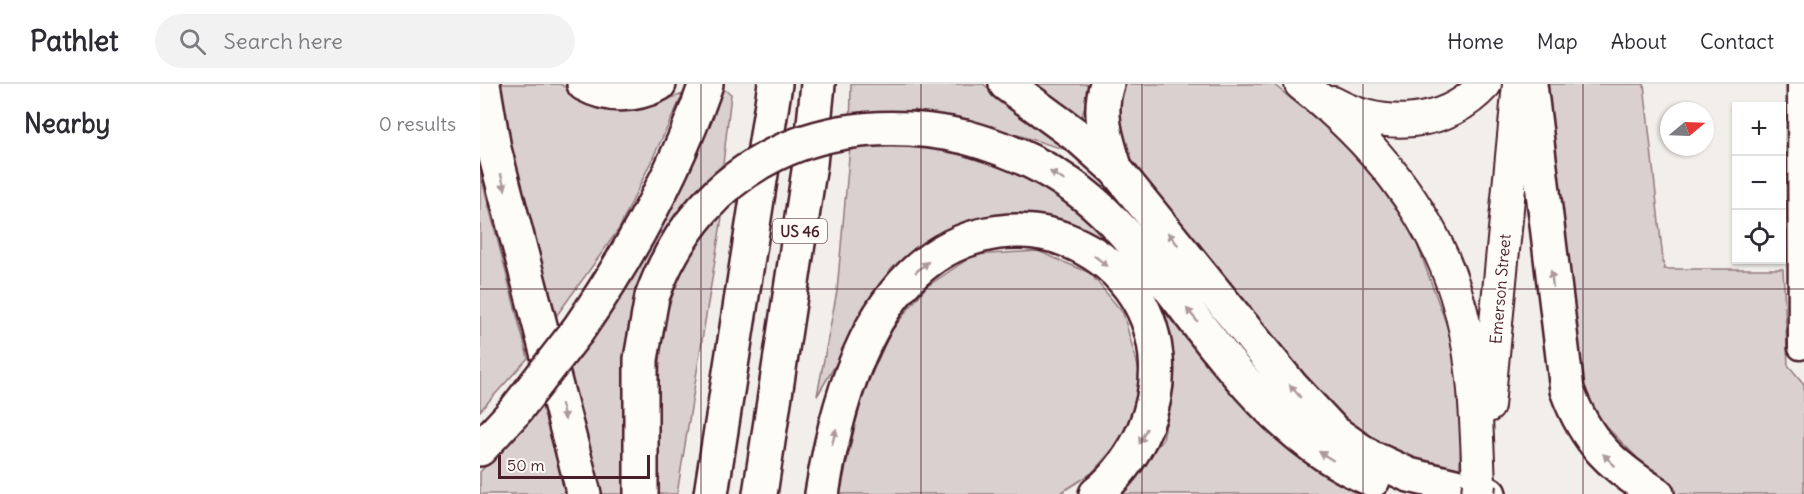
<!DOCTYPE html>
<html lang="en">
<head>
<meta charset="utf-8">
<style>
  :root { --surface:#fff; --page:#f2f2f3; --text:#2b2b33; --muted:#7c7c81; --line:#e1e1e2 }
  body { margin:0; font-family:Delius,sans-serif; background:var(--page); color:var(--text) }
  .controls { position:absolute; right:18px; top:18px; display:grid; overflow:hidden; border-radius:0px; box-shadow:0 2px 4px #0004 }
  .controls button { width:54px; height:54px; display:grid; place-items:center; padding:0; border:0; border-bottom:2px solid var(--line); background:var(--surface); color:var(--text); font:30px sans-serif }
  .compass { position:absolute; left:1180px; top:18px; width:54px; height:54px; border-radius:50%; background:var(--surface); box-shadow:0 2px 4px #0004; rotate:71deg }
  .scale { position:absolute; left:18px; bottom:15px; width:152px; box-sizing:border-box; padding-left:6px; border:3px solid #4a1f2b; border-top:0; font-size:16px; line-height:21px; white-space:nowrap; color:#4a1f2b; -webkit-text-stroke:4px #fdfcf7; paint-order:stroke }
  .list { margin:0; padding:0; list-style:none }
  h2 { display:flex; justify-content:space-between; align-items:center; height:78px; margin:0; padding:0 24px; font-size:26px }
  h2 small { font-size:20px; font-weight:400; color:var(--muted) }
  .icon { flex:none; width:33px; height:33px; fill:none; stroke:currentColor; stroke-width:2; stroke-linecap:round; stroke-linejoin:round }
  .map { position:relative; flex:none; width:1324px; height:410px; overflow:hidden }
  header { display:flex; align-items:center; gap:36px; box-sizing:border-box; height:84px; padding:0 30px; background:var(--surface); border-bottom:2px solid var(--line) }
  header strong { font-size:28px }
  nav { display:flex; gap:33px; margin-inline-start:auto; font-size:21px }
  .search { width:420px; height:54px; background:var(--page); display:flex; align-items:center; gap:15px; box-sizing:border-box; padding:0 21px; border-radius:33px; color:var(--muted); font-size:22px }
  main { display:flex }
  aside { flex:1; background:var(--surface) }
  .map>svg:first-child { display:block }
</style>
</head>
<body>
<header>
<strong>Pathlet</strong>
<div class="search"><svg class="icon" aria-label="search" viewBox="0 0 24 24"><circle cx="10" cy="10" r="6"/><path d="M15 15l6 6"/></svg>Search here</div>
<nav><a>Home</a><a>Map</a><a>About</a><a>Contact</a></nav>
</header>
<main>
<aside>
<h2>Nearby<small>0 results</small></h2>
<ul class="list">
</ul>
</aside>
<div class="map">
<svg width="1324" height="410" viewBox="0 0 1324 410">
  <rect width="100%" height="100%" fill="#f2efeb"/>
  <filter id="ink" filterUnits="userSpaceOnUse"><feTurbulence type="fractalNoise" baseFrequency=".0167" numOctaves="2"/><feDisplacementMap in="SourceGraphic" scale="12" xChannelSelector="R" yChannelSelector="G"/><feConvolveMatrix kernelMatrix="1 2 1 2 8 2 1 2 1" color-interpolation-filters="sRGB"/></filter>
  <g filter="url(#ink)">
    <!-- green -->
    <path fill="#d9d0cf" stroke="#92787d" stroke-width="1.5" d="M 18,0 L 80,0 L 115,21 L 165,23 L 203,10 L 139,145 L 72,238 L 27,59 Z
      M 371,0 L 503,0 L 586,61 L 583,65 L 505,41 L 433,26 L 443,59 L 563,97 L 632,158 L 565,134 L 481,139 L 401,204 L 337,312 L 357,207 L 370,62 Z
      M 543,0 L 611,0 L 601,36 Z
      M 646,0 L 793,0 L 873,65 L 933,149 L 974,261 L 982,343 L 979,395 L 952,389 L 861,340 L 652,84 L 634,29 Z
      M 1068,0 L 1164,0 L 1184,185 L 1303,185 L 1308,281 L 1324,300 L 1324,410 L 1193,410 L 1102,318 Z
      M 239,2 L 251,10 L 243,80 L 193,135 L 162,193 L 143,296 L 147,410 L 116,410 L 84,286 Z
      M 0,88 L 48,274 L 0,327 Z
      M 243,127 L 197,410 L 173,410 L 182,243 L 203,181 Z
      M 558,167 L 610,189 L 643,229 L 660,290 L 652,343 L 612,389 L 579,410 L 360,410 L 381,314 L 411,247 L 446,203 L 494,171 Z
      M 678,220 C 743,299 789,372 890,410 L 640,410 L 683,355 L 694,301 L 676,224 Z
      M 62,320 L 86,410 L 0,410 L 0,388 Z"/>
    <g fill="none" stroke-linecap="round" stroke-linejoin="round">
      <defs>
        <path id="minor" d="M 1319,0 L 1320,264"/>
        <path id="secondary" d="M 821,0 C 890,54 950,125 976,210 C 996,271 996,337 999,400
          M 853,19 C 903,46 965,44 1005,0
          M 1008,322 L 1039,0"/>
        <path id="motorway" d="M 3,0 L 14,65 L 104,410
          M 104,0 C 129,14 155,12 179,0
          M 526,0 L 600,54 L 636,86 L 811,302 L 854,348 L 890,373 L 929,391 L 1009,410
          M 627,0 C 617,30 627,57 636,86
          M 1050,0 L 1087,306 C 1106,358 1131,381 1177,410
          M 485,53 C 537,67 585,91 624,128 C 713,215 773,348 893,396
          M 98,246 C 151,169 195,89 226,0
          M 0,365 L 35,327
          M 161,410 L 161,275 L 172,213
          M 231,410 L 295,0
          M 280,410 L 330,80 L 338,0
          M 342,410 C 357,315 392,181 499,152 C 526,145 557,145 584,155 C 697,198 705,336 616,410"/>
      </defs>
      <!-- minor casing -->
      <use href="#minor" stroke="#4a1f2b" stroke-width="27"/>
      <!-- secondary casing -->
      <use href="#secondary" stroke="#4a1f2b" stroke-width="36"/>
      <!-- motorway casing -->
      <use href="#motorway" stroke="#4a1f2b" stroke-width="38"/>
      <!-- minor -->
      <use href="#minor" stroke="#fdfcf7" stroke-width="22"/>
      <!-- secondary -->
      <use href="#secondary" stroke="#fdfcf7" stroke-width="32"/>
      <!-- motorway -->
      <use href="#motorway" stroke="#fdfcf7" stroke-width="33"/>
      <defs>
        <path id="secondary-bridge" d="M 998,410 L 999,400"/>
        <path id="motorway-bridge" d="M 172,213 C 221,76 348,22 485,53
          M 35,327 L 98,246"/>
      </defs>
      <!-- secondary-bridge casing -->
      <use href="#secondary-bridge" stroke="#4a1f2b" stroke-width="36" stroke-linecap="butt"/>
      <!-- motorway-bridge casing -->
      <use href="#motorway-bridge" stroke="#4a1f2b" stroke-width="38" stroke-linecap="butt"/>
      <!-- secondary-bridge -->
      <use href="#secondary-bridge" stroke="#fdfcf7" stroke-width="32"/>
      <!-- motorway-bridge -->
      <use href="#motorway-bridge" stroke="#fdfcf7" stroke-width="33"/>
    </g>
    <!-- one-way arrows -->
    <defs><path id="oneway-solid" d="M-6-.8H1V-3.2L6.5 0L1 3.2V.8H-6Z" transform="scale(1.5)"/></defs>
    <g fill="#ac999b">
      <use href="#oneway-solid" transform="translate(577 92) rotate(-148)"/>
      <use href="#oneway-solid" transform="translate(23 98) rotate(75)"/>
      <use href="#oneway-solid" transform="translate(693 155) rotate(-129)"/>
      <use href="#oneway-solid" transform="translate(621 177) rotate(38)"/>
      <use href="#oneway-solid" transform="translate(442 183) rotate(-40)"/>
      <use href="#oneway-solid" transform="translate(1072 195) rotate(-97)"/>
      <use href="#oneway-solid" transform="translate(712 231) rotate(-130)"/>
      <use href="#oneway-solid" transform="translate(815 307) rotate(-130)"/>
      <use href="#oneway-solid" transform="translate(83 328) rotate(75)"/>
      <use href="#oneway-solid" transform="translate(663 352) rotate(116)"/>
      <use href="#oneway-solid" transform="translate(354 353) rotate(-75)"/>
      <use href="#oneway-solid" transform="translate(846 372) rotate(-148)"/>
      <use href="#oneway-solid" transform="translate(1129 376) rotate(-135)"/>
    </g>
  </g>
  <!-- grid -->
  <path fill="none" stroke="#4a1f2b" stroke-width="1.5" stroke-opacity="0.55" d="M 221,0 L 221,410M 441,0 L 441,410M 662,0 L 662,410M 883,0 L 883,410M 1103,0 L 1103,410M 0,205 L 1324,205"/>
  <g text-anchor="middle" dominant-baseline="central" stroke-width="4.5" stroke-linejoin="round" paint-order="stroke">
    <!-- shield labels -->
    <rect fill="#fdfcf7" stroke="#806168" stroke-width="1.5" x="293" y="135" width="54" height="24" rx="4.5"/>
    <g font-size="15" font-weight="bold" fill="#4a1f2b">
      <text x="320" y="147">US 46</text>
    </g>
    <!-- street labels -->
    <g font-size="16" fill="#4a1f2b" stroke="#fdfcf7">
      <text transform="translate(1020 205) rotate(-85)">Emerson Street</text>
    </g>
  </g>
</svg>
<div class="controls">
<button>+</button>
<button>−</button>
<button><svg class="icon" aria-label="locate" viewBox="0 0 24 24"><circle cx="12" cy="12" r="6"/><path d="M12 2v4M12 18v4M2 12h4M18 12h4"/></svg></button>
</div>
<svg class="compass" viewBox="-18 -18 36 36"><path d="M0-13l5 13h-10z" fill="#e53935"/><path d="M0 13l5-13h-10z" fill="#7c7c81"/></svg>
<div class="scale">50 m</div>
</div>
</main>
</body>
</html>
